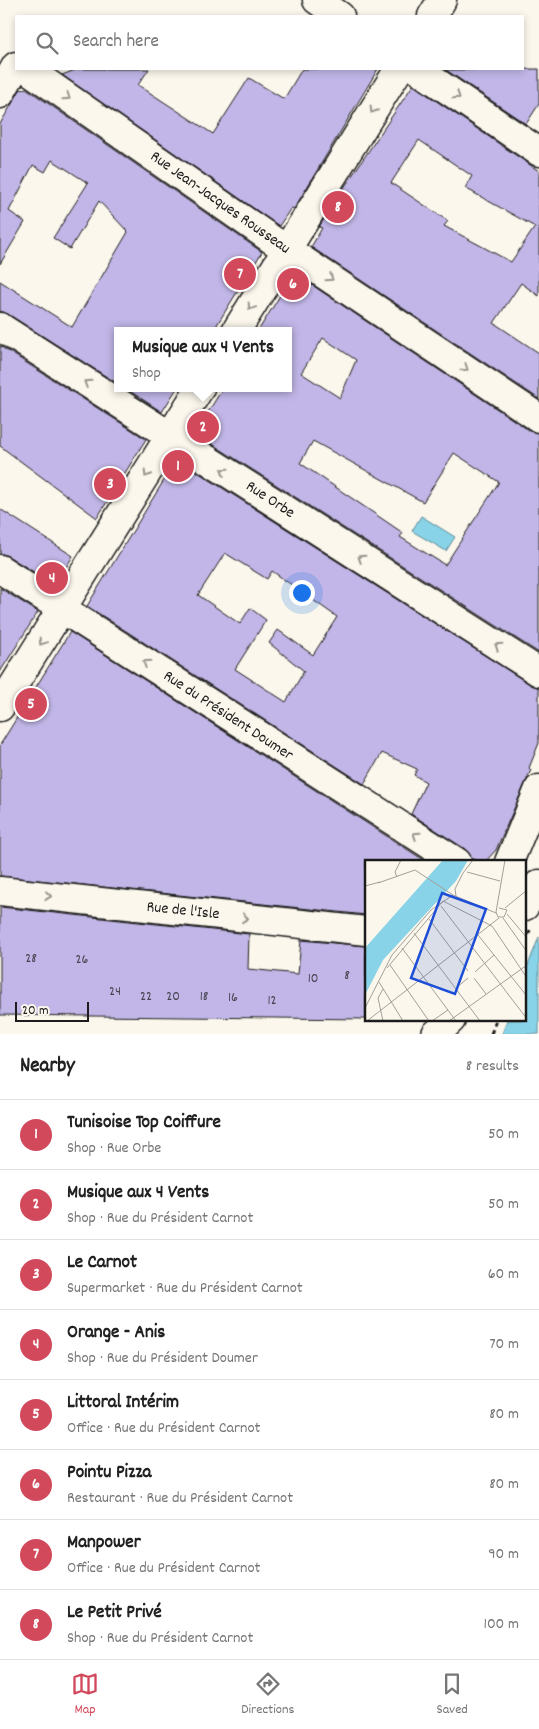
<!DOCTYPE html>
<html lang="en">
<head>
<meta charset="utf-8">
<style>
  :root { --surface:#fff; --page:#f2f2f2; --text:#222; --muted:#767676; --line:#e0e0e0; --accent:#d1495b }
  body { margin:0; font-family:Dekko,sans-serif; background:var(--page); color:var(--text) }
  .scale { position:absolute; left:15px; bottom:12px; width:74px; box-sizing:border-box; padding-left:5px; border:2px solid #1c1c1c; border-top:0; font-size:14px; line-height:18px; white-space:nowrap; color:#1c1c1c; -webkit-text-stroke:4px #fbf7ec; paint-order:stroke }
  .you { position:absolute; left:301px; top:592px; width:18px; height:18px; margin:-12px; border:4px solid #fff; border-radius:50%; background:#1a73e8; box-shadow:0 0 0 8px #1a73e833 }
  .badge { display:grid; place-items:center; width:32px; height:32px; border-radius:50%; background:var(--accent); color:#fff; font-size:16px; font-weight:700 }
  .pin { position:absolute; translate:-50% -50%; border:2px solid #fff; box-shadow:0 1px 5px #0006 }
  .popup { position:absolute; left:114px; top:327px; width:178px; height:65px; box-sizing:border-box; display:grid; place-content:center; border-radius:0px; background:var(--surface); filter:drop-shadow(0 1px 4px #0005); font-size:16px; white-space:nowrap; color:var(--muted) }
  .popup b { font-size:19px; color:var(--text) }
  .popup::after { content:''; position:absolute; left:50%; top:100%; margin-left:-10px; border:10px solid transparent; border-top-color:var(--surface) }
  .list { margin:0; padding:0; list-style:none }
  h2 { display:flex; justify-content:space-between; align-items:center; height:65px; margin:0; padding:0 20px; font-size:21px }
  h2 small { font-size:16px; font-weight:400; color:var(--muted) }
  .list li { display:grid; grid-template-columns:32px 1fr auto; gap:15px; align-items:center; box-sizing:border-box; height:70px; padding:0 20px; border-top:1px solid var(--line) }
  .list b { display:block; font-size:19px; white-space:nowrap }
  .list p { margin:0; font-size:16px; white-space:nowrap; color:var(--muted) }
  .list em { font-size:16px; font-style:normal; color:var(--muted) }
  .icon { flex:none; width:28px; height:28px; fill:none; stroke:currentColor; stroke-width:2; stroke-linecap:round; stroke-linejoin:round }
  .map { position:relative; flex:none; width:539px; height:1034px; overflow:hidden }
  .search { position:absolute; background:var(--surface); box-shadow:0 2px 8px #0003; left:15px; right:15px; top:15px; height:55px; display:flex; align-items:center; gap:12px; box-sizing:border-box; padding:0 18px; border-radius:0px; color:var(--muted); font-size:19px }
  .sheet { height:625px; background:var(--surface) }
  nav { display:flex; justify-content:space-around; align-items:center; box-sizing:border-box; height:70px; border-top:1px solid var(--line); background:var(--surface); font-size:14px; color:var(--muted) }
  nav a { display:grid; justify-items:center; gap:2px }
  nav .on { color:var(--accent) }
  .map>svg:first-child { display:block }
</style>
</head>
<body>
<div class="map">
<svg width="539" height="1034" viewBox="0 0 539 1034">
  <rect width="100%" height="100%" fill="#fbf7ec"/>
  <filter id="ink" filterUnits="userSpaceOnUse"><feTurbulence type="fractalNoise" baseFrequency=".02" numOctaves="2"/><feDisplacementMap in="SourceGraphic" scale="10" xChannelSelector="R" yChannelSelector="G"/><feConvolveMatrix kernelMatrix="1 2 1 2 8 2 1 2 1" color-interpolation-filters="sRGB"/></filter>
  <g filter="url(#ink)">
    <!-- water -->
    <path fill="#88d3e8" stroke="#5d8a96" d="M 421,516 L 455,537 L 446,551 L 412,531 Z
      M 539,937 L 539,1034 L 502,1034 L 507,1020 L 525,1020 L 525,973 Z"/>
    <!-- building -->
    <path fill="#c1b6e7" stroke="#1c1c1c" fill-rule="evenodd" d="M 78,69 L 149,69 L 138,85 L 213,134 L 249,78 L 284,99 L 302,69 L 378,69 L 294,209 L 291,208 L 279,226 L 62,75 Z
      M 539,69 L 539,104 L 526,124 L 446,70 Z
      M 413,85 L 539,171 L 539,296 L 521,283 L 494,323 L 539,353 L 539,399 L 311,247 L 322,228 L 319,227 L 337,198 ZM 419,140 L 472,176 L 465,188 L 535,227 L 511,262 L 444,226 L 448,221 L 391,183 Z
      M 26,88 L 262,252 L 213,331 L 118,331 L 118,384 L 8,314 L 0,311 L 0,281 L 72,327 L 128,232 L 99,201 L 70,249 L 53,238 L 88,183 L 52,160 L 45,172 L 33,165 L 9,211 L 25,222 L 0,264 L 0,124 L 20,90 Z
      M 294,273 L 530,431 L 539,433 L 539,653 L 195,433 L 223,388 L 288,388 L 288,331 L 258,331 ZM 323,338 L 356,360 L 340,398 L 301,373 ZM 313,441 L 423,502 L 454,453 L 499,482 L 445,565 L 400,537 L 403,533 L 300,463 Z
      M 0,346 L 146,439 L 97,518 L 0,446 Z
      M 125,388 L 177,388 L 162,412 Z
      M 177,459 L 531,685 L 539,688 L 539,743 L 529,768 L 531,770 L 496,850 L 485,862 L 472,859 L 465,849 L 411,814 L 426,782 L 414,775 L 417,769 L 382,753 L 364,784 L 87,606 ZM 225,553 L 267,579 L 272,571 L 337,617 L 313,655 L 278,630 L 269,643 L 304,671 L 286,702 L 235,669 L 266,620 L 250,608 L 240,624 L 198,595 Z
      M 0,509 L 73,556 L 55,585 L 8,556 L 0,553 Z
      M 0,588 L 38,612 L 0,672 Z
      M 70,632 L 427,862 L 366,862 L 366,915 L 0,876 L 0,745 Z
      M 0,907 L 249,934 L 248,969 L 298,974 L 301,940 L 366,946 L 366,1019 L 0,1015 Z"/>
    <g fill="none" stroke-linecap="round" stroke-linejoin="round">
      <defs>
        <path id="minor" d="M 317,0 L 340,16
          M 432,16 L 442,0
          M 27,69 L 271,239 L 539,418
          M 417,69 L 539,152
          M 0,94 L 16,66
          M 0,327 L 539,672
          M 236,331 L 399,69
          M 0,569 L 457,862
          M 0,707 L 200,388
          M 509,862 L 539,789
          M 0,891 L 366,931"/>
        <path id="major" d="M 525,906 L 539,884
          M 436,1034 L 451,1020"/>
      </defs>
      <!-- minor casing -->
      <use href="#minor" stroke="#1c1c1c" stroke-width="31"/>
      <!-- major casing -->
      <use href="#major" stroke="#1c1c1c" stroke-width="31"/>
      <!-- path -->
      <path stroke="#1c1c1c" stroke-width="3" stroke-dasharray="5 4" stroke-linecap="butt" d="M 525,943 L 530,930
        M 491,1034 L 496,1020"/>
      <!-- minor -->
      <use href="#minor" stroke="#fbf7ec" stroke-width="28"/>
      <!-- major -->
      <use href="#major" stroke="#fbf7ec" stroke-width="28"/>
    </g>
    <!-- one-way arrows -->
    <defs><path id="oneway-chevron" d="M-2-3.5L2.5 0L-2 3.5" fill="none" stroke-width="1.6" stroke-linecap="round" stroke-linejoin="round" transform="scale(1.25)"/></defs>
    <g stroke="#97948e">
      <use href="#oneway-chevron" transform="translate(457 96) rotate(34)"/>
      <use href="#oneway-chevron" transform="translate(67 97) rotate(35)"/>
      <use href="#oneway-chevron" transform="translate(373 110) rotate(122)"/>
      <use href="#oneway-chevron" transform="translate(330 278) rotate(34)"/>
      <use href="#oneway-chevron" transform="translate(251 307) rotate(122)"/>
      <use href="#oneway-chevron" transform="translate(465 368) rotate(34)"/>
      <use href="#oneway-chevron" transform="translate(87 383) rotate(-147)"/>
      <use href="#oneway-chevron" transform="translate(224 471) rotate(-147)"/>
      <use href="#oneway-chevron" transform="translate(147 474) rotate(122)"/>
      <use href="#oneway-chevron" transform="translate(361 558) rotate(-147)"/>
      <use href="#oneway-chevron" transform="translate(42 642) rotate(123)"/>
      <use href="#oneway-chevron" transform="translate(498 646) rotate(-147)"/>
      <use href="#oneway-chevron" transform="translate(146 663) rotate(-147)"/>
      <use href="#oneway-chevron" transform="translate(416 835) rotate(-147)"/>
      <use href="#oneway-chevron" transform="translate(48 896) rotate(6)"/>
      <use href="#oneway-chevron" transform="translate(245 918) rotate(6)"/>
    </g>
  </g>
  <g text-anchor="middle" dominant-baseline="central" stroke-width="4" stroke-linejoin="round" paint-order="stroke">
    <!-- number labels -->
    <g font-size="14" fill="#45424f">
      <text x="31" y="959">28</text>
      <text x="82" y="960">26</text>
      <text x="347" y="976">8</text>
      <text x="313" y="979">10</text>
      <text x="115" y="992">24</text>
      <text x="146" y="997">22</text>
      <text x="173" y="997">20</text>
      <text x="204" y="997">18</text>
      <text x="233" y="998">16</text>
      <text x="272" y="1001">12</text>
    </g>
    <!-- street labels -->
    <g font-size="16" fill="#1c1c1c" stroke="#fbf7ec">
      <text transform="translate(220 203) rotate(35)">Rue Jean-Jacques Rousseau</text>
      <text transform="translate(270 500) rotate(33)">Rue Orbe</text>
      <text transform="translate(228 716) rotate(33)">Rue du Président Doumer</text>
      <text transform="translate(183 911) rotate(6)">Rue de l'Isle</text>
    </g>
  </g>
  <!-- overview -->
  <g transform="translate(365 860)">
    <rect width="161" height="161" fill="#fbf7ec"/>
    <path d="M 78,0 L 103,0 L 91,21 L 18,100 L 0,135 L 0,88 Z" fill="#88d3e8"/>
    <path fill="none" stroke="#a29f99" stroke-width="1" d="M 102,12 L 135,21M 32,17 L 30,12 L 36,0M 13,23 L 50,10 L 88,35 L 131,53M 0,26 L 15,22M 91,36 L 90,29 L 98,13 L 108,0M 76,46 L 162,159M 134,48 L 142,50 L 139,57 L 133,57 L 131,52 L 140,0M 140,48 L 162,30M 142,54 L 162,78M 138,58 L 162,92M 64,59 L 103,111M 49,73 L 115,161M 113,75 L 161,135M 37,88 L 91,161M 25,105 L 64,161M 22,108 L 78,41 L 127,66 L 162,118M 110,112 L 129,95M 109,118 L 121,134M 14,122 L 38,161M 91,128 L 103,118M 18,129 L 13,138 L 18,161M 0,148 L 27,95 L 66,50 L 88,35M 2,161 L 134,58M 67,161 L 83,150M 84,161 L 162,105"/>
    <path fill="#1d4ed8" fill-opacity="0.15" stroke="#1d4ed8" stroke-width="2.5" d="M 77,33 L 121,49 L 90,134 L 46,118 Z"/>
    <rect width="161" height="161" fill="none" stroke="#1c1c1c" stroke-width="2.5"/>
  </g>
</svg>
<div class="scale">20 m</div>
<div class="you"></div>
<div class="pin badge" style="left:178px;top:466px">1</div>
<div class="pin badge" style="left:203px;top:427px">2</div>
<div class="popup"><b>Musique aux 4 Vents</b>Shop</div>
<div class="pin badge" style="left:110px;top:484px">3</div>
<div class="pin badge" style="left:52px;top:578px">4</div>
<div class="pin badge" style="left:31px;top:704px">5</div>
<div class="pin badge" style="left:293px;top:284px">6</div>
<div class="pin badge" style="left:240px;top:274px">7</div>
<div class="pin badge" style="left:338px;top:207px">8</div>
<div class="search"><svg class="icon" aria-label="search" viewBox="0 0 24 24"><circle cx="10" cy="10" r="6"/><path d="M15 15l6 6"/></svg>Search here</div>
</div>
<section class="sheet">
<h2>Nearby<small>8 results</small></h2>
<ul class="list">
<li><span class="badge">1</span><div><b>Tunisoise Top Coiffure</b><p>Shop · Rue Orbe</p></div><em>50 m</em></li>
<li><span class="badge">2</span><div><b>Musique aux 4 Vents</b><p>Shop · Rue du Président Carnot</p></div><em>50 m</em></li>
<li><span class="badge">3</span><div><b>Le Carnot</b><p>Supermarket · Rue du Président Carnot</p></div><em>60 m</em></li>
<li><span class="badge">4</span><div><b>Orange - Anis</b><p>Shop · Rue du Président Doumer</p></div><em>70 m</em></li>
<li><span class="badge">5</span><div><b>Littoral Intérim</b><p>Office · Rue du Président Carnot</p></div><em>80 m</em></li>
<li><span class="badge">6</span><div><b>Pointu Pizza</b><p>Restaurant · Rue du Président Carnot</p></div><em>80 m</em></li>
<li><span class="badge">7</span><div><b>Manpower</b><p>Office · Rue du Président Carnot</p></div><em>90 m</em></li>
<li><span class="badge">8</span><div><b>Le Petit Privé</b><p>Shop · Rue du Président Carnot</p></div><em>100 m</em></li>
</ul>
</section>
<nav>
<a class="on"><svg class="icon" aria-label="map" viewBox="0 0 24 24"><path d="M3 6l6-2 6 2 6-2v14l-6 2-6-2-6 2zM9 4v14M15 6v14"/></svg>Map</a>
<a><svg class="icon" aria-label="directions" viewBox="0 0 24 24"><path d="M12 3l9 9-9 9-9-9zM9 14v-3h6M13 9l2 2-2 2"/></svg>Directions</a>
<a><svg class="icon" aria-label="saved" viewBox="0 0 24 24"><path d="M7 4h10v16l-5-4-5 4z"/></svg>Saved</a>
</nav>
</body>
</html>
